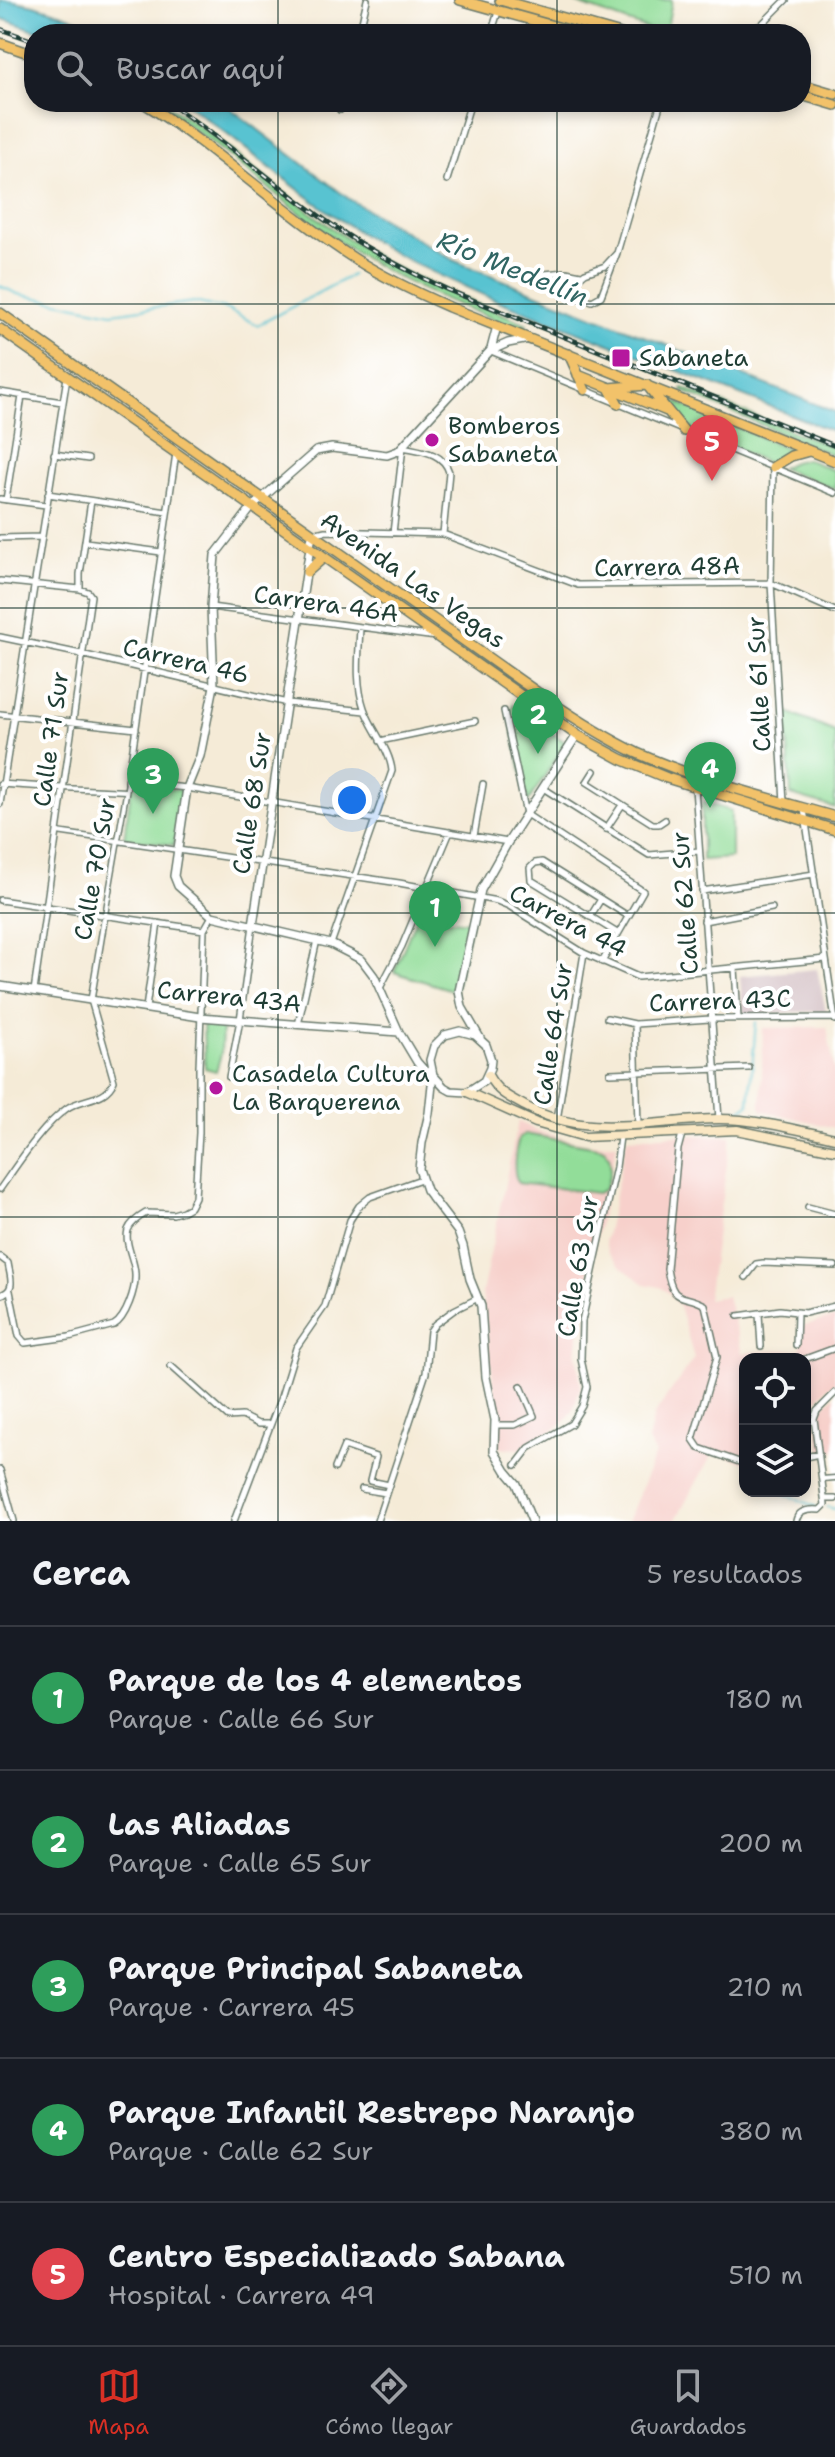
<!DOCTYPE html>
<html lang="es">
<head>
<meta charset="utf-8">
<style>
  :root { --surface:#171b24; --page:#20242c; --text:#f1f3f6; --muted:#9ea1a6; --line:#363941; --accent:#d93025 }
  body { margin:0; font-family:"Shantell Sans",sans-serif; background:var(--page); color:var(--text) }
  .controls { position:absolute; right:24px; bottom:24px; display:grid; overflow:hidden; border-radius:16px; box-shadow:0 4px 12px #0003 }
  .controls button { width:72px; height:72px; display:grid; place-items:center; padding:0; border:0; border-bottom:2px solid var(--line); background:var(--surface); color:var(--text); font:40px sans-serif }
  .you { position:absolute; left:352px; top:800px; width:28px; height:28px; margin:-20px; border:6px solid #fff; border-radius:50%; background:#1a73e8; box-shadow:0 0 0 12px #1a73e833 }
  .badge { display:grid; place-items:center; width:52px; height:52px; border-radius:50%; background:var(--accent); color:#fff; font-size:26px; font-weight:700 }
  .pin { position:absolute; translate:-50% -66px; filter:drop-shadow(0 2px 4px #0008) }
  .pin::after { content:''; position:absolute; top:42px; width:28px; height:24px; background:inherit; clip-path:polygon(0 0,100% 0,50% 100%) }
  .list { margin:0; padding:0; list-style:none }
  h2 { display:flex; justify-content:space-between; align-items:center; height:104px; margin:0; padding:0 32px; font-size:34px }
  h2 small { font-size:26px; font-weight:400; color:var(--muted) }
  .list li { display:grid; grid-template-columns:52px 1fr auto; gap:24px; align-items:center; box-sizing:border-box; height:144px; padding:0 32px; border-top:2px solid var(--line) }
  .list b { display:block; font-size:30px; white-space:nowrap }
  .list p { margin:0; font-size:26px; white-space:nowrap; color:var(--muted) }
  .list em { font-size:26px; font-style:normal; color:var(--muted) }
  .icon { flex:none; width:44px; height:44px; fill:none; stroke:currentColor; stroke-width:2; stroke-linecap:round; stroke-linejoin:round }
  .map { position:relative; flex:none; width:835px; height:1521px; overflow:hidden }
  .search { position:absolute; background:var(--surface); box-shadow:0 4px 12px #0003; left:24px; right:24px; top:24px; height:88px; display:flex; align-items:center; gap:20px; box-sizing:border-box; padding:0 28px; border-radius:32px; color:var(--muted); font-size:30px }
  .sheet { height:824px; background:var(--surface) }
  nav { display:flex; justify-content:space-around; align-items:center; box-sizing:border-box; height:112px; border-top:2px solid var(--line); background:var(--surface); font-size:22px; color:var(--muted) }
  nav a { display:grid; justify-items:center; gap:4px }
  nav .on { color:var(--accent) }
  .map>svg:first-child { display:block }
</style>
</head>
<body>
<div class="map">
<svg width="835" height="1521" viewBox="0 0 835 1521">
  <rect width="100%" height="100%" fill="#fff"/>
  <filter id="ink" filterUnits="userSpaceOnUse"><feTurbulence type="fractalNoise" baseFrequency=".0125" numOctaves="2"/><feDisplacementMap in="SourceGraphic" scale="16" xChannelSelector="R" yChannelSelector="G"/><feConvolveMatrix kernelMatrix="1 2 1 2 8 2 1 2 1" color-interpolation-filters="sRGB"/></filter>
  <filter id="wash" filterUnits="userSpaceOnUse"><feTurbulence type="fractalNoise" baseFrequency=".006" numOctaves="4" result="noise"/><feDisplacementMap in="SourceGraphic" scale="32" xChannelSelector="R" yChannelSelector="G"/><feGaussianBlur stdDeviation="1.8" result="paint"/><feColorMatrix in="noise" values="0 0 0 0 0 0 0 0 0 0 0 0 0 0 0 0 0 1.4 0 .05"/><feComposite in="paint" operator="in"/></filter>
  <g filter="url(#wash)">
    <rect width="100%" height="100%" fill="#f5ebd7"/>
    <!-- built -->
    <path fill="#f7d0cb" d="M 827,1027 L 835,1074 L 835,1128 L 761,1110 L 763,1028 Z
      M 518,1122 L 543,1133 L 569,1140 L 590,1144 L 617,1144 L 582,1303 L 576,1353 L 581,1386 L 573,1410 L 566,1420 L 554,1430 L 520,1449 L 499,1448 L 499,1426 L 482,1293 Z
      M 678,1135 L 731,1136 L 707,1299 L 727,1296 L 742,1353 L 801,1349 L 802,1326 L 835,1317 L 835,1383 L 827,1388 L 811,1407 L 807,1424 L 808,1455 L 805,1456 L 805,1359 L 745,1359 L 745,1462 L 713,1453 L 675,1521 L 628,1521 L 655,1454 L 648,1441 L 654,1415 L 694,1358 L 679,1306 L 669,1293 L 660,1287 L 645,1284 L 622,1268 L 608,1253 L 605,1242 L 627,1138 Z
      M 835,1395 L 835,1450 L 822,1453 L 816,1414 Z"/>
    <!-- industrial -->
    <path fill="#d2bec2" d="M 817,969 L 826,1011 L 743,1014 L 740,976 Z"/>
    <!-- green -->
    <path fill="#92dd99" stroke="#588d66" stroke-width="2" d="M 567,0 L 672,0 L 666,34 L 662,34 Z
      M 152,102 C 175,102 232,153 253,168 C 296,202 339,236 387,263 C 432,287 480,305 527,324 L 524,331 C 467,308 410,288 358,254 C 286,209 226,146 152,102 Z
      M 683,388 L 835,448 L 835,456 L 682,391 Z
      M 660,395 L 793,451 L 771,464 L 685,428 Z
      M 806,459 L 835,471 L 835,489 L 781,468 L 793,462 Z
      M 513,705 L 566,743 L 528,802 L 509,713 Z
      M 786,712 L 835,732 L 835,808 L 791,795 Z
      M 132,784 L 182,790 L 174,845 L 124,838 Z
      M 702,802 L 731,811 L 731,858 L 702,860 Z
      M 417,916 L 471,922 L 455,991 L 394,972 Z
      M 203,1024 L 222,1025 L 221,1054 L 216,1071 L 205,1068 Z
      M 525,1134 L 603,1148 C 615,1158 610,1178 604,1190 L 597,1193 L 518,1183 C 512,1170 515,1151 519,1138 Z"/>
    <!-- water -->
    <path fill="#58c3d1" stroke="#3c8082" stroke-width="2" d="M 0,0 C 31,0 82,20 110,34 L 47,34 L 0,18 Z
      M 184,102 L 222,102 L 349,199 L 455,261 L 835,412 L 835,432 L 486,296 C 449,279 411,264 376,243 C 308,202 248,148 184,102 Z"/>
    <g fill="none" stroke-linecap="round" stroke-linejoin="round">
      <!-- stream -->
      <path stroke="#58c3d1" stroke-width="2" d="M 0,286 L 18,294 L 112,313 L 194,302 L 226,309 L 258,325 L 352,275
        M 734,1115 L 749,1104 L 756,1022
        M 778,1491 L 816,1507
        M 827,1507 L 835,1509"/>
    </g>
  </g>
  <g filter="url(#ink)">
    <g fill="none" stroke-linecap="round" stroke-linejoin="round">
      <defs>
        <path id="pedestrian" d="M 62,788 L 126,791
          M 57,832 L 178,850
          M 105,915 L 128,782
          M 822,1479 L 835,1478"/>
        <path id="minor" d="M 359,34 L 367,0
          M 491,34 L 498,12
          M 728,34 L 760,26 L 786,0
          M 340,110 L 342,102
          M 447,180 L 471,102
          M 617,253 L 661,102
          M 617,253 L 601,296 L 592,301 C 581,298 573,290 578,279 L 585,273 L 605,266 Z
          M 544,274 L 566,272 L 581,275
          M 491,351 L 835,493
          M 0,392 L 62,402
          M 176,453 L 128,782 L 187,788 L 508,842
          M 54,454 L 88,459
          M 773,468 L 771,583 L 784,802
          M 48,494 L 167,512
          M 0,499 L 46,505
          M 6,500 L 22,396
          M 393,533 L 403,447 C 421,451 443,452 449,472 L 443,534
          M 312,534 L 325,531 L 443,534 L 578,585 L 771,583 L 835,611
          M 0,538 L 41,537
          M 86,542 L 161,552
          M 0,581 L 80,589 L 88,592 L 91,596 L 34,991
          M 80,589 L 80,574 L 91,501
          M 211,607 L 436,637
          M 0,637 L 81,654 L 287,703 L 365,711
          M 504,711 L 526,814 L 643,891 L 602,962
          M 0,714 L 136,729
          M 380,741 L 475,721
          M 594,771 L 587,782 L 653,824 L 659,824 L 665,820
          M 0,784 L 62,788
          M 713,786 L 700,784 L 695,788 L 719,1119
          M 543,788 L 649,855 L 699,851
          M 0,804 L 67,377
          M 804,809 L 835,1020
          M 606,829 L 622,805
          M 474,836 L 483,784
          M 178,850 L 399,883 L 497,901 L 509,906 L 584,953 L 638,977 L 826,959
          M 702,891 L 814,874
          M 0,900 L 204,930
          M 590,917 L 601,899
          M 704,921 L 772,908
          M 617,933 L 531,880 L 530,868 L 535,863 L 542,862 L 628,916
          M 331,944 L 392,771 C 390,749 371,729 364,708 C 355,682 359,654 360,627
          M 735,968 L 738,1018
          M 380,988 L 402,946 L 450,832
          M 146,1008 L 158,923
          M 607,1018 L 635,1024 L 710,1019 L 835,1018
          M 635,1024 L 638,1125
          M 298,1025 L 317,940
          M 610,1073 L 749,1068
          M 229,1077 L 240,1020 L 253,925
          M 557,1120 L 584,953
          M 682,1134 L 678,1149 L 667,1269 C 673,1306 682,1292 705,1305 L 717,1357 L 693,1439 L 699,1448 L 745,1464
          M 0,1189 C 17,1165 42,1126 66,1109 C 82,1097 105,1102 114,1081 L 91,1000 L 105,915
          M 808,1207 L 835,1214
          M 0,1257 L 8,1263 C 10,1277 17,1290 0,1295
          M 746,1277 L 756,1264 L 763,1263 L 835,1266
          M 10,1291 L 19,1336 L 25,1343 L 69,1337 L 114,1325 C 126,1318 136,1289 135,1274 C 135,1260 124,1244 128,1230 C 131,1222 139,1217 146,1213 L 173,1214 L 183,1211 L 190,1207 L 195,1197 L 199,1133 L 199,1067 L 204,930 L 212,916
          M 759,1314 L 761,1346
          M 738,1316 L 780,1310 L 805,1313 L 835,1306
          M 796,1345 L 797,1314
          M 805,1359 L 835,1348
          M 171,1366 L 228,1417 L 242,1416 L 258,1424 L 270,1424
          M 495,1425 L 515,1425 L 534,1416 L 521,1386
          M 805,1457 L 819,1454
          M 516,1465 L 529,1448 L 571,1424 L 582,1406 L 587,1387 L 581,1359 L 582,1321 L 616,1167 L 620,1137
          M 335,1468 L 344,1446 L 376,1457 L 370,1481 L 389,1485
          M 0,1470 L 14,1521
          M 362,1489 L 386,1493
          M 825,1499 L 835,1499
          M 234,1521 L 281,1397 L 296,1348 L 325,1306 L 350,1220 L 359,1206 L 370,1197 L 421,1179
          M 377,1521 L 426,1373 L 430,1331 L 435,1324 L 454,1310 L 478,1298
          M 796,1521 C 798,1510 810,1509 820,1510 L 825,1505 L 814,1419 L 817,1411 L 835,1393"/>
        <path id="tertiary" d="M 529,339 L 508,343 L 490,351 L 398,451 L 387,455 L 332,448 L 316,451 L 252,507 L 215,555 L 211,607 L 214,686 L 200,756 L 187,788 L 174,876 L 178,886 L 212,916 L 331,944 L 362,960 L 374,976 L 399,1032 L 417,1062 L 424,1070 L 433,1075 L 444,1087 L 451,1091 L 467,1092 L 484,1081 L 490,1068 L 491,1060 L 486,1045 L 475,1035 L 460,1031 L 445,1035 L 434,1046 L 430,1060 L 433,1075 L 429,1113 L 422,1143 L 419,1169 L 426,1190 L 458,1232 L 463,1246 L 470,1279 L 481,1306 L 486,1377 L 495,1420 L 494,1451 L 506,1471 L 517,1484 L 532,1521
          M 491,349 L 497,326
          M 253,925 L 312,534
          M 0,986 L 200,1017 L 399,1032
          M 480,1038 L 462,1007 L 459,991 L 481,890 L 508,842 L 577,735"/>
        <path id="secondary" d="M 488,1075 C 497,1092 508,1097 525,1106 C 587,1140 652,1120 719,1119 C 758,1119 797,1130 835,1138
          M 467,1092 L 536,1123 L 585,1137 L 737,1130 L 835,1150"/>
        <path id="primary" d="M 0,313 L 548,700 C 576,719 606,738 637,753 C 700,781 769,798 835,817
          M 0,329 L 577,735 L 621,759 L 667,778 L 835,830
          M 307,572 L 323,558"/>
        <path id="trunk" d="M 460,0 L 582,34
          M 500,0 L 621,34
          M 740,34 L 741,32
          M 0,43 L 34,55
          M 801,84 L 835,94
          M 801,95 L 835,105
          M 142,102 C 218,148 281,212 355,259 C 385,278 417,293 449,307 L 835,461
          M 569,354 L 585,390
          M 578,375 L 667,411
          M 618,404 L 609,388 L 647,385 L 684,431
          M 773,467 L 791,456 L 809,451"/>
      </defs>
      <!-- pedestrian casing -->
      <use href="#pedestrian" stroke="#6a7a6d" stroke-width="7"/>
      <!-- minor casing -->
      <use href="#minor" stroke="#6a7a6d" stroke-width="8"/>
      <!-- tertiary casing -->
      <use href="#tertiary" stroke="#6a7a6d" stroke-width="10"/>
      <!-- secondary casing -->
      <use href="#secondary" stroke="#6a7a6d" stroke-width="11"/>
      <!-- primary casing -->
      <use href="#primary" stroke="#6a7a6d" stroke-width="12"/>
      <!-- trunk casing -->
      <use href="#trunk" stroke="#6a7a6d" stroke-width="12"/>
      <!-- pedestrian -->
      <use href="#pedestrian" stroke="#fff" stroke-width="4"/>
      <!-- minor -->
      <use href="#minor" stroke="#fff" stroke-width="5"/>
      <!-- tertiary -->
      <use href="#tertiary" stroke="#fff" stroke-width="7"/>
      <!-- secondary -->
      <use href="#secondary" stroke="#fae7c3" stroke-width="8"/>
      <!-- primary -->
      <use href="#primary" stroke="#f2c26a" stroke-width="9"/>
      <!-- trunk -->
      <use href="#trunk" stroke="#f2c26a" stroke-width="9"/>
      <defs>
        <path id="rail" d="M 0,29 L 34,41
          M 167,102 C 222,138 271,182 325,220 C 364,248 405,270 448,290 L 835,446"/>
      </defs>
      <!-- rail casing -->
      <use href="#rail" stroke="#1f3d34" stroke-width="5"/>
      <!-- rail -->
      <use href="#rail" stroke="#fff" stroke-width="2" stroke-dasharray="6" stroke-linecap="butt"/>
    </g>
  </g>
  <!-- grid -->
  <path fill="none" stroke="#1f3d34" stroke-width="2" stroke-opacity="0.55" d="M 278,0 L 278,34M 557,0 L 557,34M 278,102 L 278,1521M 557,102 L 557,1521M 0,304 L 835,304M 0,608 L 835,608M 0,913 L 835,913M 0,1217 L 835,1217"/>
  <!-- markers -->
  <g fill="#b5179e" stroke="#fff" stroke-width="3">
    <rect x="611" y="348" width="20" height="20" rx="4"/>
    <circle cx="432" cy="440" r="8"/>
    <circle cx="216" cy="1088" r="8"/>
  </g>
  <g text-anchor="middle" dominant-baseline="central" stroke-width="8" stroke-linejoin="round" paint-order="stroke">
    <!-- poi labels -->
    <g font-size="24" fill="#1f3d34" stroke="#fff" text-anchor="start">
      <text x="639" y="358">Sabaneta</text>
      <text x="448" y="426">Bomberos<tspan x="448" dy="28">Sabaneta</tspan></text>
      <text x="232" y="1074">Casadela Cultura<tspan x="232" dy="28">La Barquerena</tspan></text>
    </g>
    <!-- street labels -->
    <g font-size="24" fill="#1f3d34" stroke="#fff">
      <text transform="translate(667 567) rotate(-1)">Carrera 48A</text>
      <text transform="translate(413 580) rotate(35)">Avenida Las Vegas</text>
      <text transform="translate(326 604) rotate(8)">Carrera 46A</text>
      <text transform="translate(186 661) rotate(13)">Carrera 46</text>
      <text transform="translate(759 684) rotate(-93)">Calle 61 Sur</text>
      <text transform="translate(51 739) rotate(-82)">Calle 71 Sur</text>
      <text transform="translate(252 803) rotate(-81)">Calle 68 Sur</text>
      <text transform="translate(95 869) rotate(-80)">Calle 70 Sur</text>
      <text transform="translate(685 903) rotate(-94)">Calle 62 Sur</text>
      <text transform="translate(568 921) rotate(28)">Carrera 44</text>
      <text transform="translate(229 997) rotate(6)">Carrera 43A</text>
      <text transform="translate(720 1001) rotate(-2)">Carrera 43C</text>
      <text transform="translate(553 1034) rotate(-81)">Calle 64 Sur</text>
      <text transform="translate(578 1266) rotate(-80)">Calle 63 Sur</text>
    </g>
    <!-- water labels -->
    <g font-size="26" font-style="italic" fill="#306563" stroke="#fff">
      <text transform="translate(513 268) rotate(22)">Río Medellín</text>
    </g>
  </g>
</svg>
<div class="controls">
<button><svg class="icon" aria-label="locate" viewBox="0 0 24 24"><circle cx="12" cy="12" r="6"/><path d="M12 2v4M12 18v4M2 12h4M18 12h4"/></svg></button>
<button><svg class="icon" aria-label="layers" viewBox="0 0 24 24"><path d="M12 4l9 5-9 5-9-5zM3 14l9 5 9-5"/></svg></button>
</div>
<div class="you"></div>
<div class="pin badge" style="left:435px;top:947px;background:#2e9e5b">1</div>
<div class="pin badge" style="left:538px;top:754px;background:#2e9e5b">2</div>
<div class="pin badge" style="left:153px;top:814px;background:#2e9e5b">3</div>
<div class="pin badge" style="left:710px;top:808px;background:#2e9e5b">4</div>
<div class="pin badge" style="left:712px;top:481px;background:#e0444e">5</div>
<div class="search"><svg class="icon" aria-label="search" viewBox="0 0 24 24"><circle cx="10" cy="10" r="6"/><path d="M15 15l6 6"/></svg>Buscar aquí</div>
</div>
<section class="sheet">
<h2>Cerca<small>5 resultados</small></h2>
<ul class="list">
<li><span class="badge" style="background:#2e9e5b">1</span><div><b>Parque de los 4 elementos</b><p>Parque · Calle 66 Sur</p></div><em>180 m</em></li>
<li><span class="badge" style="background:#2e9e5b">2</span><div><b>Las Aliadas</b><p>Parque · Calle 65 Sur</p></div><em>200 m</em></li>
<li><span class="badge" style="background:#2e9e5b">3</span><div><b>Parque Principal Sabaneta</b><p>Parque · Carrera 45</p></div><em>210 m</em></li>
<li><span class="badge" style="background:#2e9e5b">4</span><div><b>Parque Infantil Restrepo Naranjo</b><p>Parque · Calle 62 Sur</p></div><em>380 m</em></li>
<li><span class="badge" style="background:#e0444e">5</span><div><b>Centro Especializado Sabana</b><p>Hospital · Carrera 49</p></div><em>510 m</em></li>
</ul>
</section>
<nav>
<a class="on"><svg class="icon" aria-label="map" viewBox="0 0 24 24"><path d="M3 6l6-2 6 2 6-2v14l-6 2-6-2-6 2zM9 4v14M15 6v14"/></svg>Mapa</a>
<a><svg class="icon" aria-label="directions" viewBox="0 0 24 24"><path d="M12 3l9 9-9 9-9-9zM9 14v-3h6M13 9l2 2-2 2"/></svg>Cómo llegar</a>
<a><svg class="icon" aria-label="saved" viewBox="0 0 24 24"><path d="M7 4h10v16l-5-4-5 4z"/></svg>Guardados</a>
</nav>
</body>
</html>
